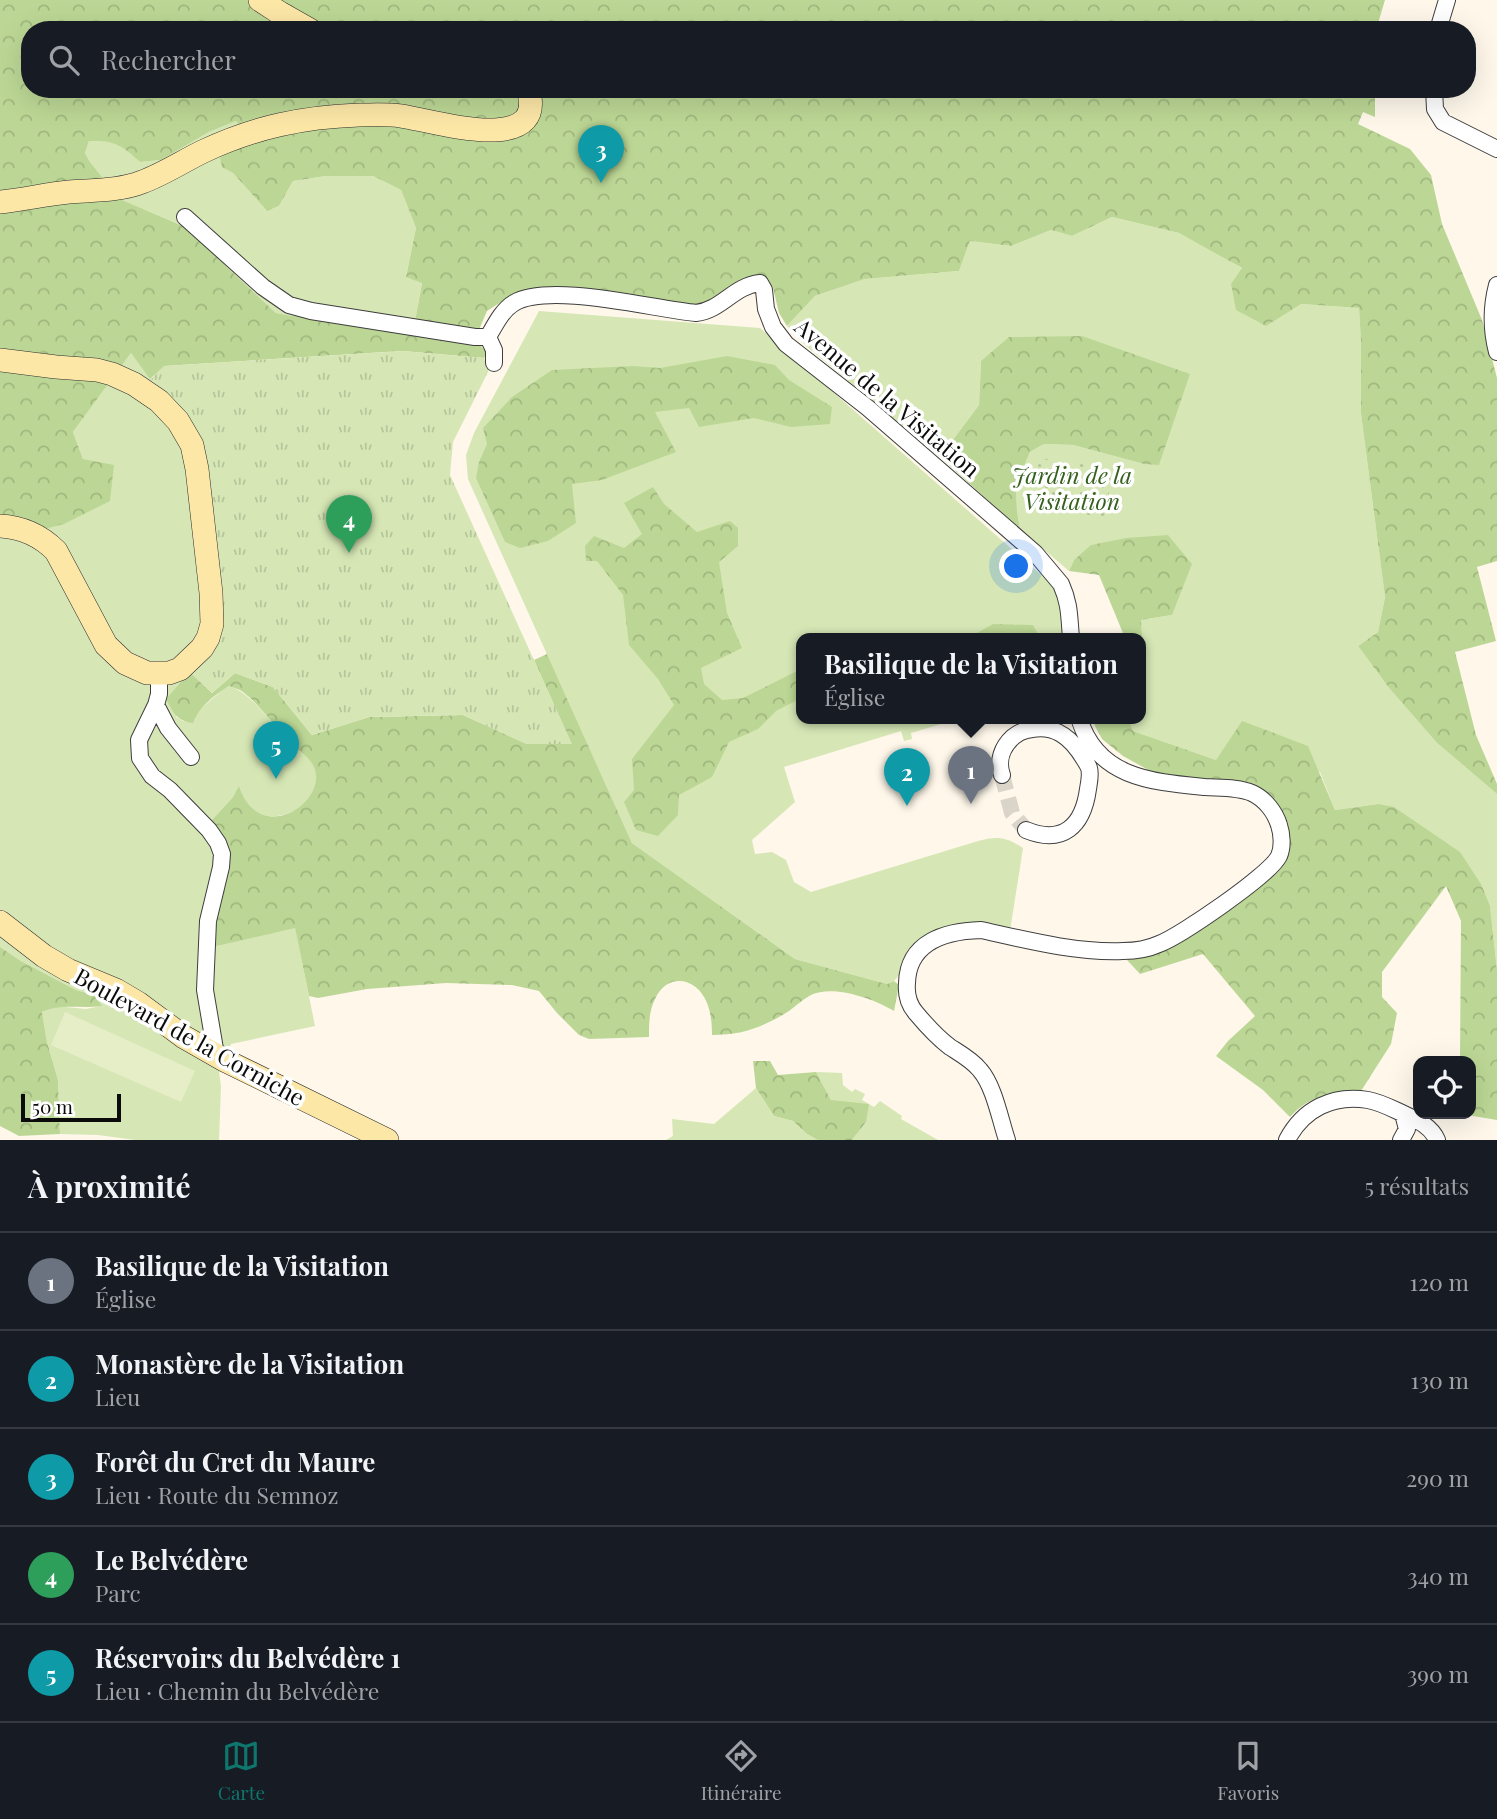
<!DOCTYPE html>
<html lang="fr">
<head>
<meta charset="utf-8">
<style>
  :root { --surface:#171b24; --page:#20242c; --text:#f1f3f6; --muted:#9ea1a6; --line:#363941; --accent:#0f766e }
  body { margin:0; font-family:"Playfair Display",serif; background:var(--page); color:var(--text) }
  .controls { position:absolute; right:21px; bottom:21px; display:grid; overflow:hidden; border-radius:14px; box-shadow:0 7px 28px #0002 }
  .controls button { width:63px; height:63px; display:grid; place-items:center; padding:0; border:0; border-bottom:2px solid var(--line); background:var(--surface); color:var(--text); font:35px sans-serif }
  .scale { position:absolute; left:21px; bottom:18px; width:100px; box-sizing:border-box; padding-left:7px; border:4px solid #0b0b0b; border-top:0; font-size:19px; line-height:24px; white-space:nowrap; color:#0b0b0b; -webkit-text-stroke:5px #fff; paint-order:stroke }
  .you { position:absolute; left:1017px; top:567px; width:24px; height:24px; margin:-18px; border:5px solid #fff; border-radius:50%; background:#1a73e8; box-shadow:0 0 0 10px #1a73e833 }
  .badge { display:grid; place-items:center; width:46px; height:46px; border-radius:50%; background:var(--accent); color:#fff; font-size:23px; font-weight:700 }
  .pin { position:absolute; translate:-50% -58px; filter:drop-shadow(0 2px 4px #0008) }
  .pin::after { content:''; position:absolute; top:37px; width:24px; height:21px; background:inherit; clip-path:polygon(0 0,100% 0,50% 100%) }
  .popup { position:absolute; left:796px; top:633px; width:350px; height:91px; box-sizing:border-box; display:grid; place-content:center; border-radius:14px; background:var(--surface); filter:drop-shadow(0 2px 5px #0005); font-size:23px; white-space:nowrap; color:var(--muted) }
  .popup b { font-size:26px; color:var(--text) }
  .popup::after { content:''; position:absolute; left:50%; top:100%; margin-left:-14px; border:14px solid transparent; border-top-color:var(--surface) }
  .list { margin:0; padding:0; list-style:none }
  h2 { display:flex; justify-content:space-between; align-items:center; height:91px; margin:0; padding:0 28px; font-size:30px }
  h2 small { font-size:23px; font-weight:400; color:var(--muted) }
  .list li { display:grid; grid-template-columns:46px 1fr auto; gap:21px; align-items:center; box-sizing:border-box; height:98px; padding:0 28px; border-top:2px solid var(--line) }
  .list b { display:block; font-size:26px; white-space:nowrap }
  .list p { margin:0; font-size:23px; white-space:nowrap; color:var(--muted) }
  .list em { font-size:23px; font-style:normal; color:var(--muted) }
  .icon { flex:none; width:38px; height:38px; fill:none; stroke:currentColor; stroke-width:2; stroke-linecap:round; stroke-linejoin:round }
  .map { position:relative; flex:none; width:1497px; height:1140px; overflow:hidden }
  .search { position:absolute; background:var(--surface); box-shadow:0 7px 28px #0002; left:21px; right:21px; top:21px; height:77px; display:flex; align-items:center; gap:18px; box-sizing:border-box; padding:0 24px; border-radius:28px; color:var(--muted); font-size:26px }
  .sheet { height:581px; background:var(--surface) }
  nav { display:flex; justify-content:space-around; align-items:center; box-sizing:border-box; height:98px; border-top:2px solid var(--line); background:var(--surface); font-size:19px; color:var(--muted) }
  nav a { display:grid; justify-items:center; gap:4px }
  nav .on { color:var(--accent) }
  .map>svg:first-child { display:block }
</style>
</head>
<body>
<div class="map">
<svg width="1497" height="1140" viewBox="0 0 1497 1140">
  <defs>
    <pattern id="forest-crowns" width="20" height="18" patternUnits="userSpaceOnUse" patternTransform="scale(1.75)"><rect width="20" height="18" fill="#bcd795"/><path d="M2 6a3 3 0 1 1 6 0M12 15a3 3 0 1 1 6 0" fill="none" stroke="#a0b77f"/></pattern>
    <pattern id="park-tufts" width="24" height="20" patternUnits="userSpaceOnUse" patternTransform="scale(1.75)"><rect width="24" height="20" fill="#d6e7b5"/><path d="M3 7l-1-3M5 7V3M7 7l1-3M15 17l-1-3M17 17v-4M19 17l1-3" fill="none" stroke="#b6c59a"/></pattern>
    <pattern id="garden-dots" width="8" height="8" patternUnits="userSpaceOnUse" patternTransform="scale(1.75)"><rect width="8" height="8" fill="#d6e7b5"/><path d="M2 2h.1M6 6h.1" fill="none" stroke="#b6c59a" stroke-width="1.8" stroke-linecap="round"/></pattern>
  </defs>
  <rect width="100%" height="100%" fill="#fef7ea"/>
  <!-- grass -->
  <path fill="#d6e7b5" d="M 236,121 L 250,137 L 233,173 L 267,211 L 279,206 L 293,181 L 326,176 L 373,176 L 401,190 L 416,228 L 406,277 L 422,282 L 415,321 L 293,316 L 276,313 L 228,268 L 201,239 L 185,227 L 120,199 L 90,162 L 85,153 L 89,141 C 114,140 122,144 140,162 L 161,160 L 209,132 Z
    M 1112,217 L 1179,233 L 1213,251 L 1301,304 L 1359,308 L 1361,343 L 1361,414 L 1385,597 L 1378,632 L 1358,646 L 1389,688 L 1437,743 L 1497,794 L 1497,970 L 1490,906 L 1378,804 L 1335,810 L 1320,772 L 1216,760 L 1133,731 L 1128,718 L 1141,718 C 1141,685 1143,653 1141,620 L 1172,615 L 1074,560 L 1069,571 L 1020,529 L 1017,511 L 1016,486 L 1030,452 L 1044,444 L 1073,445 L 1144,464 L 981,361 L 979,405 L 940,457 L 806,346 L 787,326 L 815,296 L 865,279 L 959,271 L 970,241 L 1011,246 L 1051,230 L 1072,236 Z
    M 539,311 L 760,328 L 1056,588 L 1066,638 L 801,638 L 801,718 L 961,718 L 911,733 L 912,739 L 904,741 L 901,731 L 784,767 L 795,802 L 752,840 L 755,854 L 772,852 L 786,860 L 794,882 L 811,892 L 978,841 C 998,836 1006,837 1023,848 L 1010,931 L 965,925 L 901,973 L 894,981 L 887,984 L 795,959 L 632,843 L 468,479 L 466,455 L 474,433 Z
    M 131,353 L 151,379 L 188,421 L 205,661 L 192,674 L 187,676 L 176,717 L 183,721 C 200,712 212,697 229,686 C 249,693 263,712 277,728 C 282,733 286,739 291,744 C 300,753 314,758 316,772 C 322,804 275,832 248,806 C 243,801 242,793 239,787 L 233,797 L 211,821 L 215,828 L 213,947 L 295,927 L 315,1026 L 231,1044 L 219,1072 L 221,1086 L 219,1140 L 135,1140 L 98,1135 L 60,1134 L 58,1080 L 47,1042 L 42,1012 L 56,1006 L 86,1009 L 101,1006 L 94,995 L 76,990 L 21,961 L 0,947 L 0,520 L 83,459 L 73,432 Z
    M 816,1072 L 842,1073 L 843,1085 L 852,1092 L 855,1089 L 865,1094 L 862,1100 L 874,1107 L 880,1101 L 902,1116 L 901,1119 L 938,1140 L 852,1140 L 866,1122 L 831,1100 Z
    M 756,1088 L 774,1116 L 793,1121 L 807,1134 L 818,1140 L 666,1140 L 673,1136 L 672,1119 L 714,1124 Z"/>
  <!-- forest -->
  <path fill="url(#forest-crowns)" fill-rule="evenodd" d="M 0,0 L 1385,0 L 1376,30 L 30,30 L 30,89 L 1375,89 L 1375,117 L 1363,112 L 1358,124 L 1410,149 L 1431,175 L 1442,224 L 1482,320 L 1497,378 L 1497,561 L 1477,567 L 1496,641 L 1455,652 L 1476,735 L 1497,784 L 1497,794 L 1437,743 L 1389,688 L 1358,646 L 1378,632 L 1385,597 L 1361,414 L 1361,343 L 1359,308 L 1301,304 L 1266,326 L 1236,310 L 1231,284 L 1242,268 L 1179,233 L 1112,217 L 1072,236 L 1051,230 L 1011,246 L 970,241 L 959,271 L 865,279 L 815,296 L 787,326 L 779,313 L 773,288 L 764,275 L 693,309 L 515,293 L 487,311 L 475,339 L 487,353 L 484,358 L 402,351 L 165,366 L 150,379 L 131,353 L 73,432 L 83,459 L 114,465 L 110,501 L 64,524 L 44,529 L 0,520 ZM 236,121 L 249,137 L 220,158 L 222,167 L 233,173 L 267,211 L 279,206 L 293,181 L 326,176 L 373,176 L 401,190 L 416,228 L 406,277 L 422,283 L 415,321 L 293,316 L 276,313 L 228,268 L 201,239 L 185,227 L 120,199 L 90,162 L 85,153 L 89,141 C 114,140 122,145 140,162 L 161,160 L 209,132 Z
    M 1082,336 L 1190,374 L 1159,465 L 1144,464 L 1073,445 L 1044,444 L 1030,452 L 1016,486 L 1017,511 L 1020,529 L 940,457 L 979,405 L 981,361 L 1009,337 Z
    M 727,356 L 775,365 L 789,380 L 832,407 L 830,424 L 791,427 L 754,418 L 699,427 L 689,408 L 655,412 L 676,452 L 602,480 L 572,484 L 576,523 L 548,541 L 520,548 L 505,542 L 476,478 L 479,462 L 487,444 L 483,428 L 512,397 L 552,370 L 633,366 L 660,368 Z
    M 653,487 L 664,504 L 697,532 L 730,521 L 738,528 L 738,546 L 719,562 L 727,613 L 742,648 L 701,668 L 704,684 L 722,700 L 743,698 L 801,669 L 801,698 L 776,711 L 758,729 L 729,742 L 712,777 L 679,795 L 678,815 L 658,836 L 636,830 L 624,802 L 634,790 L 632,759 L 674,705 L 658,679 L 629,645 L 623,595 L 597,561 L 586,561 L 585,546 L 594,536 L 624,548 L 642,534 L 624,503 Z
    M 1168,535 L 1192,564 L 1172,615 L 1141,620 L 1143,650 L 1141,670 L 1141,638 L 1125,638 L 1099,575 L 1069,571 L 1074,560 L 1091,545 L 1126,538 Z
    M 993,624 L 1033,625 L 1040,638 L 968,638 Z
    M 547,654 L 632,843 L 795,959 L 887,984 L 894,981 L 899,985 L 894,1011 C 875,999 833,984 811,995 C 803,999 796,1006 789,1011 C 763,1027 743,1035 712,1035 C 712,1024 711,1013 707,1003 C 697,977 667,972 655,999 C 649,1011 649,1024 649,1037 L 589,1039 L 579,1035 L 557,1013 L 539,991 L 512,985 L 446,983 L 367,989 L 318,998 L 309,996 L 295,928 L 213,947 L 215,911 L 215,828 L 211,821 L 233,797 L 239,786 C 259,848 329,802 314,767 C 309,756 300,752 291,744 C 286,740 282,733 277,728 C 267,716 256,702 243,692 C 239,689 234,688 229,686 C 214,696 199,706 193,723 C 175,720 174,713 166,699 L 187,675 L 192,674 L 212,693 L 235,673 L 273,687 L 312,735 L 369,717 L 463,715 L 527,744 L 571,743 L 534,660 Z
    M 1094,718 L 1128,718 L 1133,731 L 1216,760 L 1242,721 L 1308,746 L 1335,810 L 1378,804 L 1394,807 L 1460,852 L 1481,884 L 1490,906 L 1497,970 L 1497,1120 L 1461,1114 L 1471,1114 L 1471,1061 L 1460,1061 L 1461,921 L 1446,886 L 1382,972 L 1382,997 L 1397,1013 L 1391,1044 L 1361,1091 C 1332,1093 1311,1094 1290,1117 L 1263,1090 L 1216,1056 L 1228,1041 L 1255,1016 L 1203,954 L 1140,974 L 1127,960 L 1130,955 L 1172,941 L 1288,847 L 1288,828 L 1281,810 L 1267,793 L 1248,782 L 1189,778 L 1152,772 L 1123,756 L 1102,739 L 1095,726 Z
    M 0,947 L 21,961 L 76,990 L 94,995 L 102,1006 C 79,1009 62,1003 42,1012 L 47,1042 L 58,1080 L 60,1134 L 19,1136 L 0,1126 Z
    M 753,1061 L 770,1061 L 778,1075 L 816,1072 L 831,1100 L 869,1104 L 866,1122 L 852,1140 L 818,1140 L 807,1134 L 793,1121 L 774,1116 L 756,1088 Z"/>
  <!-- park -->
  <path fill="url(#park-tufts)" d="M 402,351 L 484,358 L 490,368 L 453,442 L 450,475 L 572,744 L 527,744 L 463,715 L 369,717 L 312,735 L 273,687 L 235,673 L 212,693 L 192,674 L 205,661 L 188,421 L 151,379 L 164,366 Z"/>
  <!-- garden -->
  <path fill="url(#garden-dots)" d="M 1039,458 L 1112,468 L 1106,517 L 1033,508 Z"/>
  <!-- pitch -->
  <path fill="#e6eec7" d="M 65,1012 L 195,1071 L 181,1102 L 51,1045 Z"/>
  <g fill="none" stroke-linecap="round" stroke-linejoin="round">
    <!-- minor-tunnel -->
    <path stroke="#dad4c9" stroke-width="16" stroke-dasharray="16 8" stroke-linecap="butt" d="M 1002,775 L 1012,813 L 1026,830"/>
    <defs>
      <path id="minor" d="M 1438,30 L 1447,0
        M 1434,89 L 1435,109 L 1443,122 L 1497,149
        M 185,217 L 263,287 L 289,305 L 311,311 L 412,327 L 475,337 L 488,337
        M 1497,285 C 1491,308 1491,329 1497,352
        M 488,337 C 495,325 502,310 514,303 C 550,282 653,309 696,313 C 722,310 733,286 760,283 L 764,290 L 766,309 L 773,327 L 786,344 L 868,408 L 989,513 L 1035,553 L 1061,584 C 1070,604 1069,616 1071,638
        M 488,337 L 494,350 L 494,363
        M 159,674 L 159,694 L 156,705 L 139,740 L 140,758 L 152,776 L 170,790 L 209,830 L 218,843 L 222,854 L 221,867 L 208,921 L 205,990 L 216,1055
        M 156,705 L 168,728 L 191,757
        M 1002,775 C 997,761 1002,747 1013,737 C 1018,733 1022,731 1027,730 C 1054,723 1071,737 1084,759 C 1086,762 1088,765 1089,768 C 1091,774 1089,783 1088,789 C 1083,826 1063,845 1026,830
        M 1007,1140 C 1000,1119 994,1086 980,1070 C 972,1060 961,1054 950,1047 C 938,1038 926,1025 916,1013 C 908,1004 906,994 907,983 C 908,942 945,931 981,930 C 1026,940 1077,953 1123,951 C 1135,951 1148,949 1159,944 C 1180,936 1270,875 1279,856 C 1283,847 1282,834 1279,825 C 1275,812 1265,799 1252,793 C 1238,787 1220,788 1205,787 C 1152,782 1097,778 1079,718
        M 1287,1140 C 1303,1109 1333,1094 1368,1100 C 1380,1102 1393,1109 1404,1114 C 1417,1120 1431,1126 1437,1140
        M 1401,1140 L 1407,1129 L 1403,1114"/>
      <path id="secondary" d="M 260,0 L 280,13 L 310,30
        M 0,202 C 23,200 46,194 69,192 C 93,190 119,191 142,182 C 164,174 183,161 204,151 C 255,127 303,117 359,115 C 373,115 387,114 401,116 C 431,120 549,158 528,89
        M 0,360 L 56,367 L 97,370 L 112,374 L 134,384 L 159,401 L 178,421 L 192,445 L 197,469 L 211,593 L 212,624 L 208,638 L 202,648 L 180,669 L 169,673 L 147,673 L 125,663 L 106,645 L 56,551 C 41,536 21,527 0,526
        M 0,922 L 44,956 L 68,970 L 116,990 L 138,1003 L 184,1037 L 226,1061 L 387,1140"/>
    </defs>
    <!-- minor casing -->
    <use href="#minor" stroke="#3e3e3e" stroke-width="18"/>
    <!-- secondary casing -->
    <use href="#secondary" stroke="#2d2d2d" stroke-width="24"/>
    <!-- minor -->
    <use href="#minor" stroke="#fff" stroke-width="16"/>
    <!-- secondary -->
    <use href="#secondary" stroke="#fce7a7" stroke-width="23"/>
  </g>
  <g text-anchor="middle" dominant-baseline="central" stroke-width="7" stroke-linejoin="round" paint-order="stroke">
    <!-- street labels -->
    <g font-size="23" fill="#0b0b0b" stroke="#fff">
      <text transform="translate(888 397) rotate(40)">Avenue de la Visitation</text>
      <text transform="translate(190 1036) rotate(29)">Boulevard de la Corniche</text>
    </g>
    <!-- park labels -->
    <g font-size="23" font-style="italic" fill="#35601e" stroke="#fff">
      <text x="1072" y="474">Jardin de la<tspan x="1072" dy="26">Visitation</tspan></text>
    </g>
  </g>
</svg>
<div class="controls">
<button><svg class="icon" aria-label="locate" viewBox="0 0 24 24"><circle cx="12" cy="12" r="6"/><path d="M12 2v4M12 18v4M2 12h4M18 12h4"/></svg></button>
</div>
<div class="scale">50 m</div>
<div class="you"></div>
<div class="pin badge" style="left:971px;top:804px;background:#6b7280">1</div>
<div class="popup"><b>Basilique de la Visitation</b>Église</div>
<div class="pin badge" style="left:907px;top:806px;background:#0f9aa8">2</div>
<div class="pin badge" style="left:601px;top:183px;background:#0f9aa8">3</div>
<div class="pin badge" style="left:349px;top:553px;background:#2e9e5b">4</div>
<div class="pin badge" style="left:276px;top:779px;background:#0f9aa8">5</div>
<div class="search"><svg class="icon" aria-label="search" viewBox="0 0 24 24"><circle cx="10" cy="10" r="6"/><path d="M15 15l6 6"/></svg>Rechercher</div>
</div>
<section class="sheet">
<h2>À proximité<small>5 résultats</small></h2>
<ul class="list">
<li><span class="badge" style="background:#6b7280">1</span><div><b>Basilique de la Visitation</b><p>Église</p></div><em>120 m</em></li>
<li><span class="badge" style="background:#0f9aa8">2</span><div><b>Monastère de la Visitation</b><p>Lieu</p></div><em>130 m</em></li>
<li><span class="badge" style="background:#0f9aa8">3</span><div><b>Forêt du Cret du Maure</b><p>Lieu · Route du Semnoz</p></div><em>290 m</em></li>
<li><span class="badge" style="background:#2e9e5b">4</span><div><b>Le Belvédère</b><p>Parc</p></div><em>340 m</em></li>
<li><span class="badge" style="background:#0f9aa8">5</span><div><b>Réservoirs du Belvédère 1</b><p>Lieu · Chemin du Belvédère</p></div><em>390 m</em></li>
</ul>
</section>
<nav>
<a class="on"><svg class="icon" aria-label="map" viewBox="0 0 24 24"><path d="M3 6l6-2 6 2 6-2v14l-6 2-6-2-6 2zM9 4v14M15 6v14"/></svg>Carte</a>
<a><svg class="icon" aria-label="directions" viewBox="0 0 24 24"><path d="M12 3l9 9-9 9-9-9zM9 14v-3h6M13 9l2 2-2 2"/></svg>Itinéraire</a>
<a><svg class="icon" aria-label="saved" viewBox="0 0 24 24"><path d="M7 4h10v16l-5-4-5 4z"/></svg>Favoris</a>
</nav>
</body>
</html>
